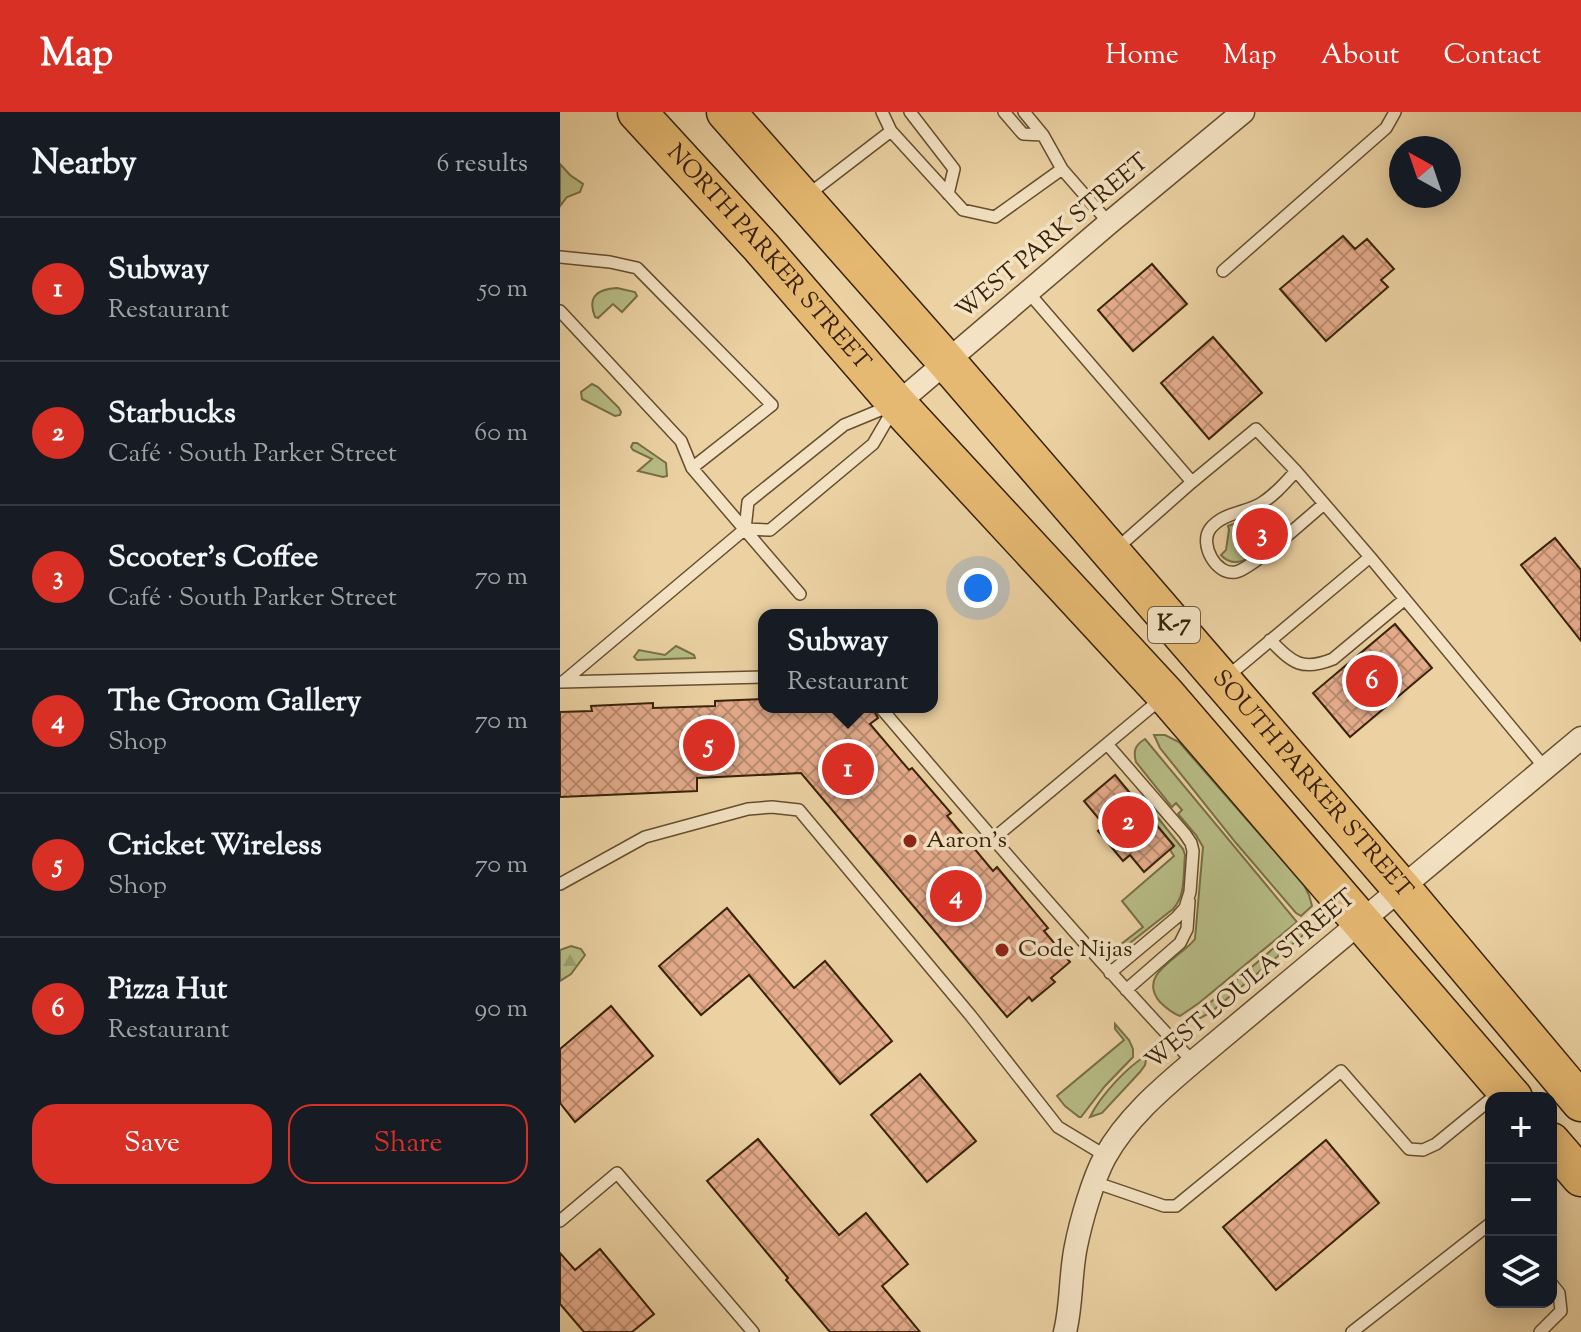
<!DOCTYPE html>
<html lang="en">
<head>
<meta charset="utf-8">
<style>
  :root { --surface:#171b24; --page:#242831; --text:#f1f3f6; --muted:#9ea1a6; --line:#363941; --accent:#d93025 }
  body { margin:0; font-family:"Sorts Mill Goudy",serif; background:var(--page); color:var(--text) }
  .controls { position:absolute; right:24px; bottom:24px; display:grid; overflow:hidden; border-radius:16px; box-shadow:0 4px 20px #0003 }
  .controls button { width:72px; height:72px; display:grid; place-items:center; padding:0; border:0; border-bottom:2px solid var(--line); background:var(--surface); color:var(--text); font:40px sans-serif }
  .compass { position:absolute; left:829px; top:24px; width:72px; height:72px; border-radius:50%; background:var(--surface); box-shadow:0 4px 20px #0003; rotate:320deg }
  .you { position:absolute; left:418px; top:476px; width:28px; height:28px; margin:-20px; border:6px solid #fff; border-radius:50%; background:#1a73e8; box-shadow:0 0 0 12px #1a73e833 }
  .badge { display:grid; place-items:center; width:52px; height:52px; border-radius:50%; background:var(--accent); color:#fff; font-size:26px; font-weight:700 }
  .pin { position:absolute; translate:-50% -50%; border:4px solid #fff; box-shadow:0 2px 8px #0006 }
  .popup { position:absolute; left:198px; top:497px; width:180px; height:104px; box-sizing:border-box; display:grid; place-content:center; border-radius:16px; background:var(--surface); filter:drop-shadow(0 2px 6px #0005); font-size:26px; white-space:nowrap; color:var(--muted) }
  .popup b { font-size:30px; color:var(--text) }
  .popup::after { content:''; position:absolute; left:50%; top:100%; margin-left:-16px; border:16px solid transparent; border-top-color:var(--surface) }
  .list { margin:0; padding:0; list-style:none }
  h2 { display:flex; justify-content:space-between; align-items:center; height:104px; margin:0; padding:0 32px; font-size:34px }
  h2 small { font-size:26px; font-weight:400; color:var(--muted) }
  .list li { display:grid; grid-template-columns:52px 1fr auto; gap:24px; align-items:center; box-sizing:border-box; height:144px; padding:0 32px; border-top:2px solid var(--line) }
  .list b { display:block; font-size:30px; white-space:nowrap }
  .list p { margin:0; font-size:26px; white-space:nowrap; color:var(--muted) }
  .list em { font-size:26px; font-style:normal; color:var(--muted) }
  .actions { display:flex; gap:16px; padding:24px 32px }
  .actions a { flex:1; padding:18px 0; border:2px solid var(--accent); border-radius:24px; text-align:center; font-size:28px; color:var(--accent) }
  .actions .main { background:var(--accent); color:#fff }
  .icon { flex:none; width:44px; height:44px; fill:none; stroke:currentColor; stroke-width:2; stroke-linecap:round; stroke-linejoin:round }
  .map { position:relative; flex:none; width:1021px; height:1220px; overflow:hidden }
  header { display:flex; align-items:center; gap:48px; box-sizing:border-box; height:112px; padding:0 40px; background:var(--accent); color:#fff }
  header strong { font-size:38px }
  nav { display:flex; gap:44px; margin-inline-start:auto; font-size:28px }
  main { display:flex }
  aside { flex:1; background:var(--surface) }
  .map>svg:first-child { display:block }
</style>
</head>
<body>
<header>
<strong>Map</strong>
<nav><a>Home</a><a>Map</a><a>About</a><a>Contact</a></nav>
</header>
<main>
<aside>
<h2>Nearby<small>6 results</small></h2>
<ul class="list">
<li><span class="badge">1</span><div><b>Subway</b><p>Restaurant</p></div><em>50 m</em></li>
<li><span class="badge">2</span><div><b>Starbucks</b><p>Café · South Parker Street</p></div><em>60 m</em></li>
<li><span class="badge">3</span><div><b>Scooter's Coffee</b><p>Café · South Parker Street</p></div><em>70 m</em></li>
<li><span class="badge">4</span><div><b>The Groom Gallery</b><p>Shop</p></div><em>70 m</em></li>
<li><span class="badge">5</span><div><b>Cricket Wireless</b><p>Shop</p></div><em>70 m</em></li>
<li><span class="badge">6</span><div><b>Pizza Hut</b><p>Restaurant</p></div><em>90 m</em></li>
</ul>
<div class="actions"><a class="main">Save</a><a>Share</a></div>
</aside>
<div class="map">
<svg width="1021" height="1220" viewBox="0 0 1021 1220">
  <defs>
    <pattern id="forest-firs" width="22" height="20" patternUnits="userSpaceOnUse" patternTransform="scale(2)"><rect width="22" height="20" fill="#b7bc85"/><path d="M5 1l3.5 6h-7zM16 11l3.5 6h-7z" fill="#9ea171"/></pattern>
    <pattern id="building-cross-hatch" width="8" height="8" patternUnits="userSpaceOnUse" patternTransform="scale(2)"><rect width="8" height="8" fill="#e5ac8c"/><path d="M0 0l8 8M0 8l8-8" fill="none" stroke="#bb8c70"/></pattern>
  </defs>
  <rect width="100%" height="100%" fill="#ecd2a3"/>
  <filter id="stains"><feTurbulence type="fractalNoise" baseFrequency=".0025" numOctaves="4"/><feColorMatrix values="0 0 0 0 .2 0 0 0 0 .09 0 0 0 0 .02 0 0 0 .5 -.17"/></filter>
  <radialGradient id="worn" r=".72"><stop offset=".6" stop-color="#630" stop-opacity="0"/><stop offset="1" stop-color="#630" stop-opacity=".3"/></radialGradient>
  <!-- green -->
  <path fill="#b7bc85" stroke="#786f46" stroke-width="2" d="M 0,52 L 10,63 L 23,72 L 20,80 L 7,85 L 0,94 Z
    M 57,176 L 75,180 L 77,184 L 62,200 L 53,192 L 38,206 L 35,205 C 27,185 37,177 57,176 Z
    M 32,272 L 38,275 L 59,296 L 61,300 L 60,303 L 55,304 L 22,287 L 21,280 Z
    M 73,331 L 77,331 L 106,351 L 107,364 L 103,365 L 78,359 L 92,347 L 73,338 L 71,335 Z
    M 705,398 L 709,399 L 675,427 L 690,445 C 679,452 669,452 661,443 L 666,438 L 669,418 L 668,414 L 695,404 Z
    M 116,534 L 134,543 L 135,546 L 77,548 L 74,545 L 79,538 L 105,543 Z
    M 594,623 L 605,623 L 619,630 L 744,773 L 749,783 L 752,794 L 741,804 L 736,801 L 676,731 L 600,636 Z
    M 585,627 L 737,810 L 639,891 L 620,904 C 612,901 606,896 600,890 C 576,862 621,846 635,827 L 643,735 L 636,723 L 618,702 L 622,698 L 616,691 L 612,695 L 576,650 C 573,639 575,633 585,627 Z
    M 586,691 L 623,737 L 625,743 C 623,762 626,783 613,797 L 561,838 L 560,833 L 583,815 L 562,789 L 614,744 L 610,738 L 614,734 L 581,695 Z
    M 743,811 L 748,813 L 742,824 L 650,901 L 638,907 L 631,907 Z
    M 555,912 L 569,928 L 573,937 L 573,945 L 545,974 L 521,1005 L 519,1005 L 505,994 L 497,984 L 564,928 L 555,917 Z
    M 587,943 L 585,953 L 580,960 L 542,1001 L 530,1005 C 540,984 567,955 587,943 Z"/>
  <!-- forest -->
  <path fill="url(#forest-firs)" stroke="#786f46" stroke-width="2" d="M 11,834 L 21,837 L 25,843 L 11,862 L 0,869 L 0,838 Z"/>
  <!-- building -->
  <path fill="url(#building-cross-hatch)" stroke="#382208" stroke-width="2" d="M 783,124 L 795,137 L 807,127 L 834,157 L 821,168 L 828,175 L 766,229 L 720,177 Z
    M 592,152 L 627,192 L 573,239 L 538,198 Z
    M 653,225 L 702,281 L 649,327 L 601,271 Z
    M 995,426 L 1021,458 L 1021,529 L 961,453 Z
    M 835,512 L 872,556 L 790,625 L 753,581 Z
    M 204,587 L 204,595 L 312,595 L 318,606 L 310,612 L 349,658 L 352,656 L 391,701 L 387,704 L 433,759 L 437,755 L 488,816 L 484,819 L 510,850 L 491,866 L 495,870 L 472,889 L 469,885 L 447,905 L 241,661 L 137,666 L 137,679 L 0,685 L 0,600 L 32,599 L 31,594 L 93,591 L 93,596 L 155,594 L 155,589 Z
    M 555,663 L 614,734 L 584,760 L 570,743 L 563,749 L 538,719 L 545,714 L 524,689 Z
    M 167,796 L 234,876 L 265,849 L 332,929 L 280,972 L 189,863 L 141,903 L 99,854 Z
    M 51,894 L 93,944 L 15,1010 L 0,991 L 0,937 Z
    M 360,962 L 416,1029 L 367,1070 L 311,1003 Z
    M 198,1027 L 279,1123 L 306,1101 L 348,1152 L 322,1174 L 360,1220 L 270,1220 L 226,1168 L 228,1166 L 147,1069 Z
    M 766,1028 L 819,1091 L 716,1178 L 663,1115 Z
    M 40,1137 L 94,1202 L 72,1220 L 24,1220 L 0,1192 L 0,1141 L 15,1158 Z"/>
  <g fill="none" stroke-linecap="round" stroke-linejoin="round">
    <defs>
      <path id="service" d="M 322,0 L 331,19 L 403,98 L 435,105 L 502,57
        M 350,0 L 394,57 L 388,82
        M 444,0 L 463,22 L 483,23
        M 464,0 L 483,23 L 502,57 L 549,111
        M 249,82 L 331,19
        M 0,145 L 50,150 L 77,156 L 212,293 L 132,356
        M 663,159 L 826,16 L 835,0
        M 468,180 L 632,370 L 555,438
        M 0,199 L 121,329 L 132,356 L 240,482
        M 736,359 C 725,371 714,384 700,392 C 684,401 662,401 650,417 C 639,432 656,464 676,460 C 693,456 748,405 764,392
        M 632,370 L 696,317 L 736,359 L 810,445
        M 185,417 L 188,390 L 284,313 L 330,294
        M 710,528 C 732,550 741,560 773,547 L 845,487
        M 668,564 L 810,445 L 985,656
        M 1,570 L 204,565
        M 3,570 L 185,417 L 210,418 L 313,332 L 334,296
        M 320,595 C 423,715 525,835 633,950
        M 547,632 L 625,722 L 631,731 L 633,739 L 630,780 L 625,796 L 617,805 L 550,861
        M 433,727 L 602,586
        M 0,772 L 85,725 L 188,697 L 212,695 L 239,698 L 411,904 L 498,1015 L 546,1044
        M 566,878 L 620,831 L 627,817 L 629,789
        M 534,1070 L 604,1094 L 616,1094 L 781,959 L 849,1037 L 863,1038 L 876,1032 L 931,987
        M 0,1109 L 57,1061 L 193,1220
        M 792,1220 L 931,1111
        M 980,1220 L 1001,1199 L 999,1181 L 991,1171"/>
      <path id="minor" d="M 337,292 L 549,111 L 683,0
        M 505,1220 C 512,1192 510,1162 516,1134 C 521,1109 533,1067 545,1045 C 566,1007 600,978 633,950 L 1021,626"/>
      <g id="trunk">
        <path id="s1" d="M 77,0 L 201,135 L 337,292 L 606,583 L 953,986"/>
        <path id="s2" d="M 166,0 L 386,249 L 842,777 L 1021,990"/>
        <path d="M 991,1030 L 1021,1065"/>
      </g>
    </defs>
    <!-- service casing -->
    <use href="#service" stroke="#654e2f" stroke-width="14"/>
    <!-- minor casing -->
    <use href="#minor" stroke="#654e2f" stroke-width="25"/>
    <!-- trunk casing -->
    <use href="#trunk" stroke="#382208" stroke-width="41"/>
    <!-- service -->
    <use href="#service" stroke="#f3e2c3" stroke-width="11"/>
    <!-- minor -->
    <use href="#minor" stroke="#f3e2c3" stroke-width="22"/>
    <!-- trunk -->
    <use href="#trunk" stroke="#e6b972" stroke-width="38"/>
  </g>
  <!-- markers -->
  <g fill="#8f2418" stroke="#f3e2c3" stroke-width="3">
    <circle cx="350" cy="729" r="8"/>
    <circle cx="442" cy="838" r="8"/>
  </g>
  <g text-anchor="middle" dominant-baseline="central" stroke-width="7" stroke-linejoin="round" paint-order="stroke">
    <!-- shield labels -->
    <rect fill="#f3e2c3" stroke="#705c40" stroke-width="2" x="588" y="495" width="52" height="36" rx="6"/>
    <g font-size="22" font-weight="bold" fill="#382208">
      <text x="614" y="513">K-7</text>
    </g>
    <!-- street labels -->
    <g font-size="24" fill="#382208" stroke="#f3e2c3">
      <text transform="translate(493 125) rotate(-40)">WEST PARK STREET</text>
      <text stroke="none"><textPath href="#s1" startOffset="196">NORTH PARKER STREET</textPath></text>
      <text stroke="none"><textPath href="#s2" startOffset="892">SOUTH PARKER STREET</textPath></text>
      <text transform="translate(691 868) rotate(-40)">WEST LOULA STREET</text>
    </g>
    <!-- poi labels -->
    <g font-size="24" fill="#382208" stroke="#f3e2c3" text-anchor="start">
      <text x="366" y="729">Aaron's</text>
      <text x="458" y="838">Code Nijas</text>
    </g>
  </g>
  <rect width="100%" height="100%" filter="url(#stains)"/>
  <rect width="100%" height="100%" fill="url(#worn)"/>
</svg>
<div class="controls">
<button>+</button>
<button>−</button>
<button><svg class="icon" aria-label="layers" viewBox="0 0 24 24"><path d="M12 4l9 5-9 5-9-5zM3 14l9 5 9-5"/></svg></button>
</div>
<svg class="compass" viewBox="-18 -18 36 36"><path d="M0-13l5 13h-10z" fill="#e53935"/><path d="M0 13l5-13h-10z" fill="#9ea1a6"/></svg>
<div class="you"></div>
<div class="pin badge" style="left:288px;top:657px">1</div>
<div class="popup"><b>Subway</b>Restaurant</div>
<div class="pin badge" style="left:568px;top:710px">2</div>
<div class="pin badge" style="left:702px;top:422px">3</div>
<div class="pin badge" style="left:396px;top:784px">4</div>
<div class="pin badge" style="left:149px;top:633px">5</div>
<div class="pin badge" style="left:812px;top:569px">6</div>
</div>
</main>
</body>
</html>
